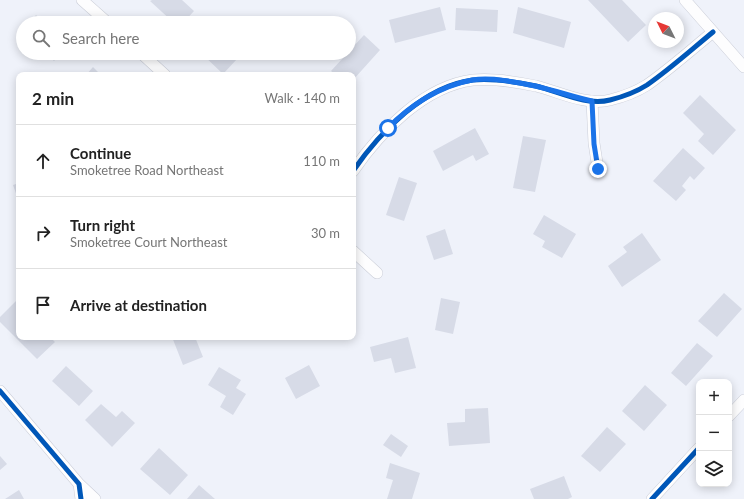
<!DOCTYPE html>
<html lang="en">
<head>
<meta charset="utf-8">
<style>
  :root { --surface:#fff; --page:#f6f6f6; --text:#222; --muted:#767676; --line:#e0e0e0 }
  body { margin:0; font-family:Lato,sans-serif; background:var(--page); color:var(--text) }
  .controls { position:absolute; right:12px; bottom:12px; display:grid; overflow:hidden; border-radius:8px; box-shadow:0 2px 10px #0003 }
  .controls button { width:36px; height:36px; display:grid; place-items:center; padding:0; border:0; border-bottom:1px solid var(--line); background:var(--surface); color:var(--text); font:20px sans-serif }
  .compass { position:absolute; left:648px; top:12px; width:36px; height:36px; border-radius:50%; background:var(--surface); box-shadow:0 2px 10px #0003; rotate:312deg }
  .stop { position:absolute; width:12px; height:12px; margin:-9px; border:3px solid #1a73e8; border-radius:50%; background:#fff }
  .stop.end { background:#1a73e8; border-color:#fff; box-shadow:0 1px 4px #0008 }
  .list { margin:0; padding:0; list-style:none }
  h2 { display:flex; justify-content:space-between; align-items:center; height:52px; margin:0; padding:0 16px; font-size:17px }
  h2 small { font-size:13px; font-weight:400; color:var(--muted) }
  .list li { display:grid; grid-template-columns:26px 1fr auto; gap:12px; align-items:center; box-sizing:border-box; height:72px; padding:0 16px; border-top:1px solid var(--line) }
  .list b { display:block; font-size:15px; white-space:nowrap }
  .list p { margin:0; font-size:13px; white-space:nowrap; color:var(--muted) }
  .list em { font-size:13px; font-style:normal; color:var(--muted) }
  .icon { flex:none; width:22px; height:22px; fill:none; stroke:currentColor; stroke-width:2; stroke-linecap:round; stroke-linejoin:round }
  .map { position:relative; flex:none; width:744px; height:499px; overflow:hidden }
  .search { position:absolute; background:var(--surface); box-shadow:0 2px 10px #0003; left:16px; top:16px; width:340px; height:44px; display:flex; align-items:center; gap:10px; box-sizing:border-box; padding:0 14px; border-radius:22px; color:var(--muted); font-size:15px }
  .panel { position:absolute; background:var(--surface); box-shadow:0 2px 10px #0003; left:16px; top:72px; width:340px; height:268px; border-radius:8px }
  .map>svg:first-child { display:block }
</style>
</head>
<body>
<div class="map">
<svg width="744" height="499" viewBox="0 0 744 499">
  <rect width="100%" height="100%" fill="#eff2fa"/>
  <!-- building -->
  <path fill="#d7dbe7" d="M 152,0 L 182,0 L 194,11 L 183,23 L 174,23 L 150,1 Z
    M 588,0 L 622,0 L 646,25 L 628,42 Z
    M 440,7 L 446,30 L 395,43 L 389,20 Z
    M 518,7 L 571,22 L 564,48 L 513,33 Z
    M 456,8 L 498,10 L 497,32 L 455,30 Z
    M 36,15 L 45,23 L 29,23 Z
    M 364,35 L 380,50 L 353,80 L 353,75 L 336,75 L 331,71 Z
    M 45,53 L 62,53 L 54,61 Z
    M 201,53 L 233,53 L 238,58 L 223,74 Z
    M 93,67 L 101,75 L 86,75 Z
    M 700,95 L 736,130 L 713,155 L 698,141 L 704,134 L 683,113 Z
    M 475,128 L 489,154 L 476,161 L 473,155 L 443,171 L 433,151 Z
    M 523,136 L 546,140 L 535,192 L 513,188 Z
    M 683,148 L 705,168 L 694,180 L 690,176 L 682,186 L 686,190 L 676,201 L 653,181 Z
    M 399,177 L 417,183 L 404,221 L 386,215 Z
    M 19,183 L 19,202 L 13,185 Z
    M 544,215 L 576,234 L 562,258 L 542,247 L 545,241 L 533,234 Z
    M 445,229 L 453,254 L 434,260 L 426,236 Z
    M 642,233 L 661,260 L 622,287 L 608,266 L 627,252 L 623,247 Z
    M 724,293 L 742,309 L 717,337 L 698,321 Z
    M 441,298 L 460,302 L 453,334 L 435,330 Z
    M 17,300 L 19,302 L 19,337 L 50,337 L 55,342 L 37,359 L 0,322 L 0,317 Z
    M 172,337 L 195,337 L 203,357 L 183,365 Z
    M 408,337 L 416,368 L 395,373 L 391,358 L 374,362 L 370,347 Z
    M 697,343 L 713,356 L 686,386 L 671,373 Z
    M 309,365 L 320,386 L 296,399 L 285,378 Z
    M 66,366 L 93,391 L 79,406 L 52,381 Z
    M 219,367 L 241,380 L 236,388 L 246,394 L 233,415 L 220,407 L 226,396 L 208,385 Z
    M 645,385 L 667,405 L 644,431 L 622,411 Z
    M 101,404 L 116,417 L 122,411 L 135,423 L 112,447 L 85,420 Z
    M 488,408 L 490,443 L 449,446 L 447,423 L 465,422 L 465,409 Z
    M 607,427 L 626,444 L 600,472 L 581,456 Z
    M 391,434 L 408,446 L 401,457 L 383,445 Z
    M 159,448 L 188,475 L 170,495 L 140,469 Z
    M 0,456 L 7,464 L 0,470 Z
    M 390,463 L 420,473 L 412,499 L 387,499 L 393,480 L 386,478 Z
    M 564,476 L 572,497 L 568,499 L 534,499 L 530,489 Z
    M 199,485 L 215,499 L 187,499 Z
    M 19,490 L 24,499 L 5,499 Z"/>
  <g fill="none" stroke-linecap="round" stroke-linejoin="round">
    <defs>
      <path id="minor" d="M 82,0 L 108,23
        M 685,0 L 744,67
        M 141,53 L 165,75
        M 592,101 L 594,143 L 598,169
        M 353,171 C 380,132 424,86 473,80 C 493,78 517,82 536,86 C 560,92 586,106 610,100 C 622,97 636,92 647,85 C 670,69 691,50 713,32
        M 353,251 L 377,273
        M 0,391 L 79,484 L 81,499
        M 729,416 L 744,400
        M 79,484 L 95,499
        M 652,499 L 699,448"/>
    </defs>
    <!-- minor casing -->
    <use href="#minor" stroke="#cbced8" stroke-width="12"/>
    <!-- minor -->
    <use href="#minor" stroke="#fdfdfe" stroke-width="11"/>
    <defs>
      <path id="cycleway" d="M 353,171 C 380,132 424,86 473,80 C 493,78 517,82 536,86 C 560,92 586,106 610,100 C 622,97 636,92 647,85 C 670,69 691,50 713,32
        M 0,391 L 79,484 L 81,499
        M 652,499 L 699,448"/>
    </defs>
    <!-- cycleway casing -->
    <use href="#cycleway" stroke="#fff" stroke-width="8"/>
    <!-- cycleway -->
    <use href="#cycleway" stroke="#0057b8" stroke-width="5"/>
  </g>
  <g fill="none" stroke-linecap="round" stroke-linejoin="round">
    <!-- route -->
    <path stroke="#1a73e8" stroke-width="5" d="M 388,128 C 410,105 440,86 472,80 C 492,77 516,82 535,86 C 554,90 573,97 592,101 L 594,144 L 598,169"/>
  </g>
</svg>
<div class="controls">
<button>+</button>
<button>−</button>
<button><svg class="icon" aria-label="layers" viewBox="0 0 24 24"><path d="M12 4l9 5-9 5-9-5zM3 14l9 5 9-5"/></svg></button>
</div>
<svg class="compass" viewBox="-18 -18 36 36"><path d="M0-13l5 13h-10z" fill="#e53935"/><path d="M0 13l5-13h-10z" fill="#767676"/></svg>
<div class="stop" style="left:388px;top:128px"></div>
<div class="stop end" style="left:598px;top:169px"></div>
<div class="search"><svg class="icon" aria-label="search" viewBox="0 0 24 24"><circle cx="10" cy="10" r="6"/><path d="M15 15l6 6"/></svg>Search here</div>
<section class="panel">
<h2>2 min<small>Walk · 140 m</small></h2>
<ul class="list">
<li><svg class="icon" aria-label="ahead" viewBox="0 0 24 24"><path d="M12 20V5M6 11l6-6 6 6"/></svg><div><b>Continue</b><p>Smoketree Road Northeast</p></div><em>110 m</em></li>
<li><svg class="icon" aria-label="right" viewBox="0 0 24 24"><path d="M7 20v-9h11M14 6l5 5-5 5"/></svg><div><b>Turn right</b><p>Smoketree Court Northeast</p></div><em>30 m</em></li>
<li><svg class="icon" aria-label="arrive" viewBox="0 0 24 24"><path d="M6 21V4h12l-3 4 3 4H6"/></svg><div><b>Arrive at destination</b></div></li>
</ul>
</section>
</div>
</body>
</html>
